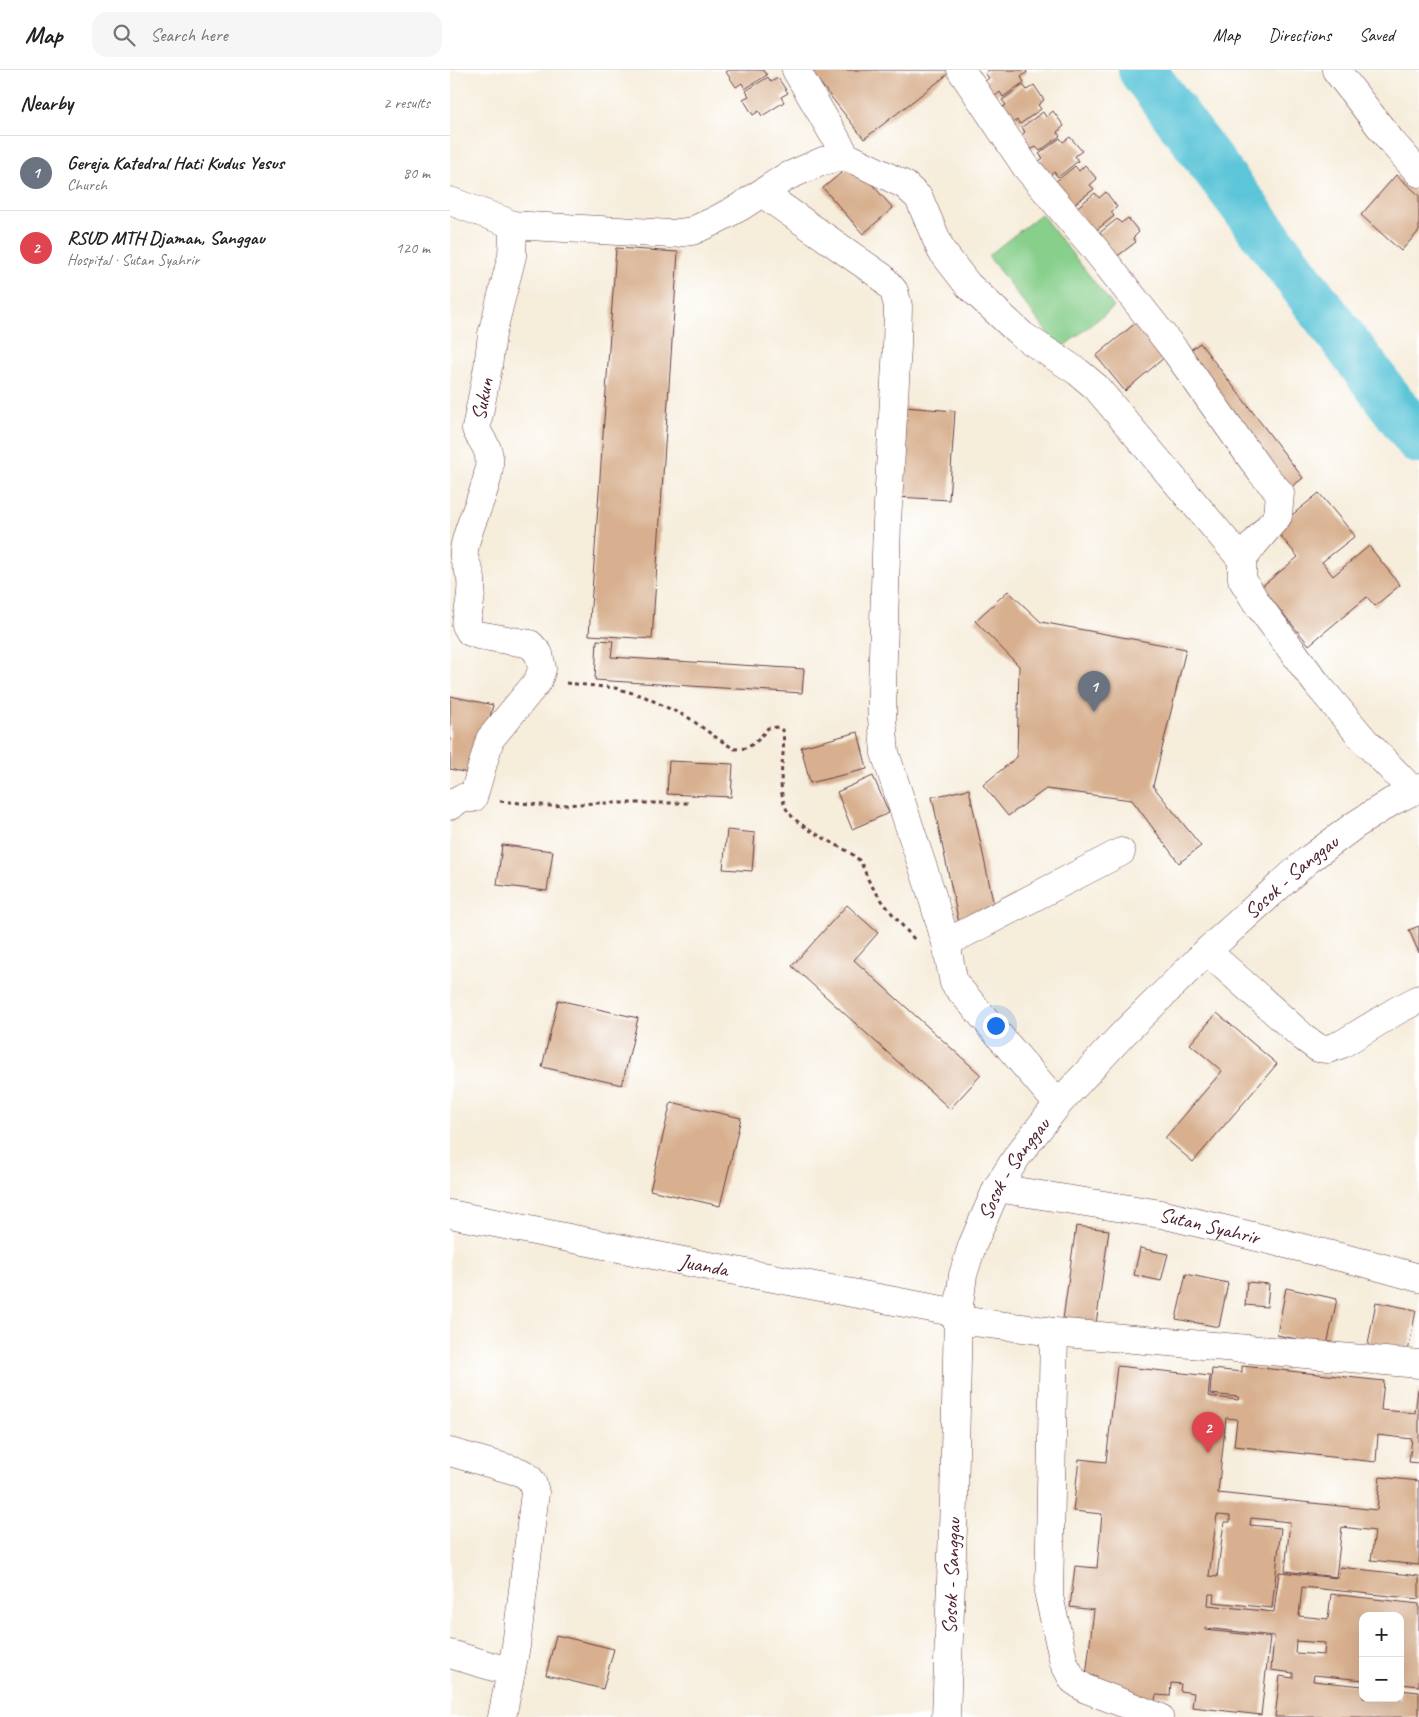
<!DOCTYPE html>
<html lang="en">
<head>
<meta charset="utf-8">
<style>
  :root { --surface:#fff; --page:#f6f6f6; --text:#222; --muted:#767676; --line:#e0e0e0; --accent:#ea580c }
  body { margin:0; font-family:Caveat,sans-serif; background:var(--page); color:var(--text) }
  .controls { position:absolute; right:15px; bottom:15px; display:grid; overflow:hidden; border-radius:10px; box-shadow:0 5px 20px #0002 }
  .controls button { width:45px; height:45px; display:grid; place-items:center; padding:0; border:0; border-bottom:1px solid var(--line); background:var(--surface); color:var(--text); font:25px sans-serif }
  .you { position:absolute; left:545px; top:955px; width:18px; height:18px; margin:-12px; border:4px solid #fff; border-radius:50%; background:#1a73e8; box-shadow:0 0 0 8px #1a73e833 }
  .badge { display:grid; place-items:center; width:32px; height:32px; border-radius:50%; background:var(--accent); color:#fff; font-size:16px; font-weight:700 }
  .pin { position:absolute; translate:-50% -41px; filter:drop-shadow(0 1px 2px #0008) }
  .pin::after { content:''; position:absolute; top:26px; width:18px; height:15px; background:inherit; clip-path:polygon(0 0,100% 0,50% 100%) }
  .list { margin:0; padding:0; list-style:none }
  h2 { display:flex; justify-content:space-between; align-items:center; height:65px; margin:0; padding:0 20px; font-size:21px }
  h2 small { font-size:16px; font-weight:400; color:var(--muted) }
  .list li { display:grid; grid-template-columns:32px 1fr auto; gap:15px; align-items:center; box-sizing:border-box; height:75px; padding:0 20px; border-top:1px solid var(--line) }
  .list b { display:block; font-size:19px; white-space:nowrap }
  .list p { margin:0; font-size:16px; white-space:nowrap; color:var(--muted) }
  .list em { font-size:16px; font-style:normal; color:var(--muted) }
  .icon { flex:none; width:28px; height:28px; fill:none; stroke:currentColor; stroke-width:2; stroke-linecap:round; stroke-linejoin:round }
  .map { position:relative; flex:none; width:969px; height:1647px; overflow:hidden }
  header { display:flex; align-items:center; gap:30px; box-sizing:border-box; height:70px; padding:0 25px; background:var(--surface); border-bottom:1px solid var(--line) }
  header strong { font-size:24px }
  nav { display:flex; gap:28px; margin-inline-start:auto; font-size:18px }
  .search { width:350px; height:45px; background:var(--page); display:flex; align-items:center; gap:12px; box-sizing:border-box; padding:0 18px; border-radius:15px; color:var(--muted); font-size:19px }
  main { display:flex }
  aside { flex:1; background:var(--surface) }
  .map>svg:first-child { display:block }
</style>
</head>
<body>
<header>
<strong>Map</strong>
<div class="search"><svg class="icon" aria-label="search" viewBox="0 0 24 24"><circle cx="10" cy="10" r="6"/><path d="M15 15l6 6"/></svg>Search here</div>
<nav><a>Map</a><a>Directions</a><a>Saved</a></nav>
</header>
<main>
<aside>
<h2>Nearby<small>2 results</small></h2>
<ul class="list">
<li><span class="badge" style="background:#6b7280">1</span><div><b>Gereja Katedral Hati Kudus Yesus</b><p>Church</p></div><em>80 m</em></li>
<li><span class="badge" style="background:#e0444e">2</span><div><b>RSUD MTH Djaman, Sanggau</b><p>Hospital · Sutan Syahrir</p></div><em>120 m</em></li>
</ul>
</aside>
<div class="map">
<svg width="969" height="1647" viewBox="0 0 969 1647">
  <rect width="100%" height="100%" fill="#fff"/>
  <filter id="ink" filterUnits="userSpaceOnUse"><feTurbulence type="fractalNoise" baseFrequency=".02" numOctaves="2"/><feDisplacementMap in="SourceGraphic" scale="10" xChannelSelector="R" yChannelSelector="G"/><feConvolveMatrix kernelMatrix="1 2 1 2 8 2 1 2 1" color-interpolation-filters="sRGB"/></filter>
  <filter id="wash" filterUnits="userSpaceOnUse"><feTurbulence type="fractalNoise" baseFrequency=".0096" numOctaves="4" result="noise"/><feDisplacementMap in="SourceGraphic" scale="20" xChannelSelector="R" yChannelSelector="G"/><feGaussianBlur stdDeviation="1.12" result="paint"/><feColorMatrix in="noise" values="0 0 0 0 0 0 0 0 0 0 0 0 0 0 0 0 0 1.4 0 .05"/><feComposite in="paint" operator="in"/></filter>
  <g filter="url(#wash)">
    <rect width="100%" height="100%" fill="#f6eddb"/>
    <!-- green -->
    <path fill="#87cf8b" stroke="#68775b" d="M 591,144 L 664,237 L 610,279 L 538,186 Z"/>
    <g fill="none" stroke-linecap="round" stroke-linejoin="round">
      <!-- river -->
      <path stroke="#5cc5d8" stroke-width="48" d="M 692,0 L 969,370"/>
    </g>
    <g id="blocks">
      <!-- building -->
      <path fill="#d8b08f" fill-rule="evenodd" d="M 279,0 L 313,0 L 317,5 L 295,19 L 292,13 L 286,17 L 276,2 Z
        M 360,0 L 501,0 L 502,1 L 414,69 Z
        M 539,0 L 576,0 L 577,2 L 571,7 L 574,12 L 553,27 L 550,22 L 544,27 L 534,12 L 539,8 L 535,3 Z
        M 318,7 L 321,12 L 328,8 L 338,23 L 331,27 L 334,32 L 312,46 L 309,41 L 303,45 L 293,29 L 299,26 L 296,21 Z
        M 573,15 L 577,20 L 584,15 L 594,30 L 588,35 L 591,39 L 570,54 L 567,50 L 561,54 L 550,39 L 556,35 L 552,30 Z
        M 603,41 L 614,56 L 607,62 L 610,66 L 590,81 L 586,77 L 580,80 L 570,66 L 575,62 L 572,57 L 593,42 L 596,47 Z
        M 620,67 L 632,81 L 625,86 L 628,91 L 608,107 L 604,102 L 599,106 L 588,92 L 593,88 L 589,84 L 610,68 L 613,72 Z
        M 403,93 L 443,138 L 413,164 L 373,118 Z
        M 635,95 L 647,109 L 640,115 L 644,119 L 623,135 L 605,112 L 625,96 L 629,101 Z
        M 946,105 L 969,125 L 969,161 L 951,181 L 911,145 Z
        M 656,122 L 667,137 L 661,142 L 664,146 L 644,162 L 625,139 L 645,123 L 649,128 Z
        M 678,148 L 689,162 L 683,168 L 686,172 L 665,188 L 647,165 L 667,149 L 671,153 Z
        M 166,178 L 228,182 L 202,569 L 139,565 Z
        M 694,246 L 722,281 L 675,321 L 646,286 Z
        M 750,273 L 853,408 L 834,423 L 731,287 Z
        M 454,337 L 505,341 L 499,430 L 447,427 Z
        M 869,423 L 905,466 L 872,492 L 883,506 L 919,476 L 950,515 L 925,536 L 917,527 L 859,575 L 811,517 L 848,487 L 825,459 Z
        M 558,521 L 591,552 L 736,579 L 703,716 L 751,776 L 729,793 L 682,730 L 596,719 L 558,746 L 533,715 L 567,687 L 569,596 L 525,551 Z
        M 147,570 L 163,571 L 161,587 L 354,599 L 352,623 L 145,610 Z
        M 0,626 L 43,635 L 26,705 L 0,699 Z
        M 408,662 L 417,699 L 360,713 L 351,677 Z
        M 219,691 L 283,694 L 281,727 L 217,724 Z
        M 423,706 L 439,743 L 402,759 L 387,722 Z
        M 519,719 L 546,845 L 509,853 L 482,727 Z
        M 277,760 L 305,763 L 302,801 L 273,799 Z
        M 52,775 L 103,781 L 97,821 L 47,815 Z
        M 397,835 L 428,863 L 404,890 L 531,1005 L 500,1039 L 342,896 Z
        M 969,856 L 969,883 L 959,860 Z
        M 108,930 L 188,948 L 172,1015 L 92,997 Z
        M 767,943 L 827,994 L 743,1092 L 715,1068 L 772,1001 L 740,974 Z
        M 221,1032 L 291,1048 L 270,1136 L 200,1120 Z
        M 626,1156 L 659,1160 L 646,1254 L 613,1249 Z
        M 690,1178 L 718,1184 L 711,1211 L 684,1205 Z
        M 736,1204 L 778,1213 L 769,1257 L 726,1249 Z
        M 797,1212 L 819,1214 L 817,1237 L 795,1235 Z
        M 836,1218 L 887,1229 L 877,1275 L 827,1265 Z
        M 926,1232 L 966,1240 L 957,1287 L 917,1280 Z
        M 667,1296 L 760,1306 L 758,1326 L 788,1330 L 789,1327 L 760,1324 L 762,1299 L 792,1302 L 792,1296 L 934,1311 L 931,1340 L 965,1343 L 968,1319 L 969,1319 L 969,1393 L 959,1392 L 962,1369 L 928,1365 L 926,1392 L 784,1376 L 787,1349 L 776,1348 L 768,1423 L 927,1440 L 930,1407 L 969,1411 L 969,1495 L 921,1490 L 925,1461 L 892,1457 L 886,1507 L 835,1501 L 840,1452 L 801,1448 L 800,1455 L 831,1458 L 822,1538 L 763,1532 L 764,1524 L 759,1524 L 758,1535 L 824,1542 L 829,1502 L 888,1508 L 890,1497 L 969,1506 L 969,1529 L 852,1517 L 849,1546 L 878,1549 L 881,1524 L 969,1534 L 969,1616 L 950,1614 L 950,1546 L 913,1546 L 913,1610 L 864,1605 L 863,1611 L 913,1616 L 913,1628 L 950,1628 L 950,1620 L 969,1622 L 969,1647 L 825,1647 L 830,1606 L 843,1608 L 843,1603 L 821,1600 L 824,1566 L 755,1558 L 755,1560 L 820,1567 L 811,1645 L 742,1637 L 744,1623 L 730,1621 L 731,1614 L 721,1613 L 720,1626 L 706,1625 L 704,1635 L 646,1619 L 647,1606 L 636,1606 L 644,1540 L 620,1537 L 625,1496 L 647,1498 L 652,1444 L 623,1441 L 629,1389 L 656,1392 ZM 767,1445 L 780,1446 L 780,1452 L 774,1452 L 767,1507 L 759,1506 ZM 846,1571 L 875,1573 L 874,1585 L 845,1583 Z
        M 106,1565 L 164,1579 L 153,1619 L 96,1605 Z"/>
    </g>
  </g>
  <g filter="url(#ink)">
    <use href="#blocks" fill-opacity="0" stroke="#643e45" stroke-width="1"/>
    <g fill="none" stroke-linecap="round" stroke-linejoin="round">
      <defs>
        <g id="minor">
          <path d="M 346,0 L 396,86"/>
          <path d="M 511,0 L 576,97 L 645,179 L 726,282 L 811,402 L 830,423 L 828,446 L 804,474 L 792,490 L 792,509 L 806,532 L 867,614 L 915,671 L 962,720"/>
          <path d="M 886,0 L 941,71 L 969,103"/>
          <path d="M 312,123 L 432,207 L 444,221 L 448,236 L 447,276 L 437,452 L 432,619 L 432,648 L 435,683 L 480,819 L 496,873 L 504,913 L 608,1034"/>
          <path d="M 0,131 L 54,151 L 61,155 L 63,162 L 62,186 L 42,264 L 38,297 L 26,359 C 29,366 34,372 37,379 C 48,405 17,452 14,480 C 12,490 20,499 21,509 C 23,525 18,540 16,555 L 20,562 L 28,565 L 80,574 L 89,584 L 92,599 L 88,611 L 40,669 L 23,728 L 11,728 L 0,736"/>
          <path d="M 61,155 L 221,164 L 242,161 L 264,151 L 290,137 L 336,107 L 373,91 L 396,86 L 455,115 L 469,128 L 491,180 L 518,215 L 572,265 L 628,302 L 646,317 L 792,490"/>
          <path d="M 496,873 L 671,782"/>
          <path d="M 757,881 L 853,967 L 868,978 L 878,979 L 892,974 L 946,941 L 969,929"/>
          <path id="s1" d="M 547,1118 L 711,1144 L 919,1194 L 969,1208"/>
          <path id="s2" d="M 0,1144 L 238,1192 L 508,1243"/>
          <path d="M 508,1250 L 604,1262 L 599,1526 L 614,1593 L 623,1610 L 636,1619 L 709,1647"/>
          <path d="M 604,1262 L 969,1294"/>
          <path d="M 0,1382 L 70,1402 C 80,1407 83,1411 85,1423 L 66,1576 L 61,1602 L 0,1584"/>
          <path d="M 52,1647 L 61,1602"/>
        </g>
        <g id="highway">
          <path id="s3" d="M 496,1647 L 504,1430 L 508,1243 L 513,1205 L 522,1176 L 547,1118 L 568,1085 L 608,1034 L 673,964 L 757,881 L 858,790 L 905,755 L 941,732 L 969,718"/>
        </g>
      </defs>
      <!-- minor casing -->
      <use href="#minor" stroke="#643e45" stroke-width="29"/>
      <!-- highway casing -->
      <use href="#highway" stroke="#643e45" stroke-width="29"/>
      <!-- path -->
      <path stroke="#643e45" stroke-width="3" stroke-dasharray="4 4" stroke-linecap="butt" d="M 116,613 L 165,618 L 193,626 L 239,648 L 264,666 L 284,679 L 297,678 L 308,670 L 318,658 L 328,657 L 333,661 C 336,685 326,713 335,736 C 344,758 388,773 406,787 C 414,794 415,805 420,813 C 433,834 449,852 465,870
        M 50,731 L 101,736 L 144,733 L 239,733"/>
      <!-- minor -->
      <use href="#minor" stroke="#fff" stroke-width="28"/>
      <!-- highway -->
      <use href="#highway" stroke="#fff" stroke-width="28"/>
    </g>
  </g>
  <g text-anchor="middle" dominant-baseline="central" stroke-width="4" stroke-linejoin="round" paint-order="stroke">
    <!-- street labels -->
    <g font-size="21" fill="#4a1f2b" stroke="#fff">
      <text transform="translate(32 329) rotate(-79)">Sukun</text>
      <text stroke="none"><textPath href="#s3" startOffset="966">Sosok - Sanggau</textPath></text>
      <text stroke="none"><textPath href="#s3" startOffset="561">Sosok - Sanggau</textPath></text>
      <text stroke="none"><textPath href="#s1" startOffset="216">Sutan Syahrir</textPath></text>
      <text stroke="none"><textPath href="#s2" startOffset="259">Juanda</textPath></text>
      <text stroke="none"><textPath href="#s3" startOffset="141">Sosok - Sanggau</textPath></text>
    </g>
  </g>
</svg>
<div class="controls">
<button>+</button>
<button>−</button>
</div>
<div class="you"></div>
<div class="pin badge" style="left:644px;top:642px;background:#6b7280">1</div>
<div class="pin badge" style="left:758px;top:1383px;background:#e0444e">2</div>
</div>
</main>
</body>
</html>
